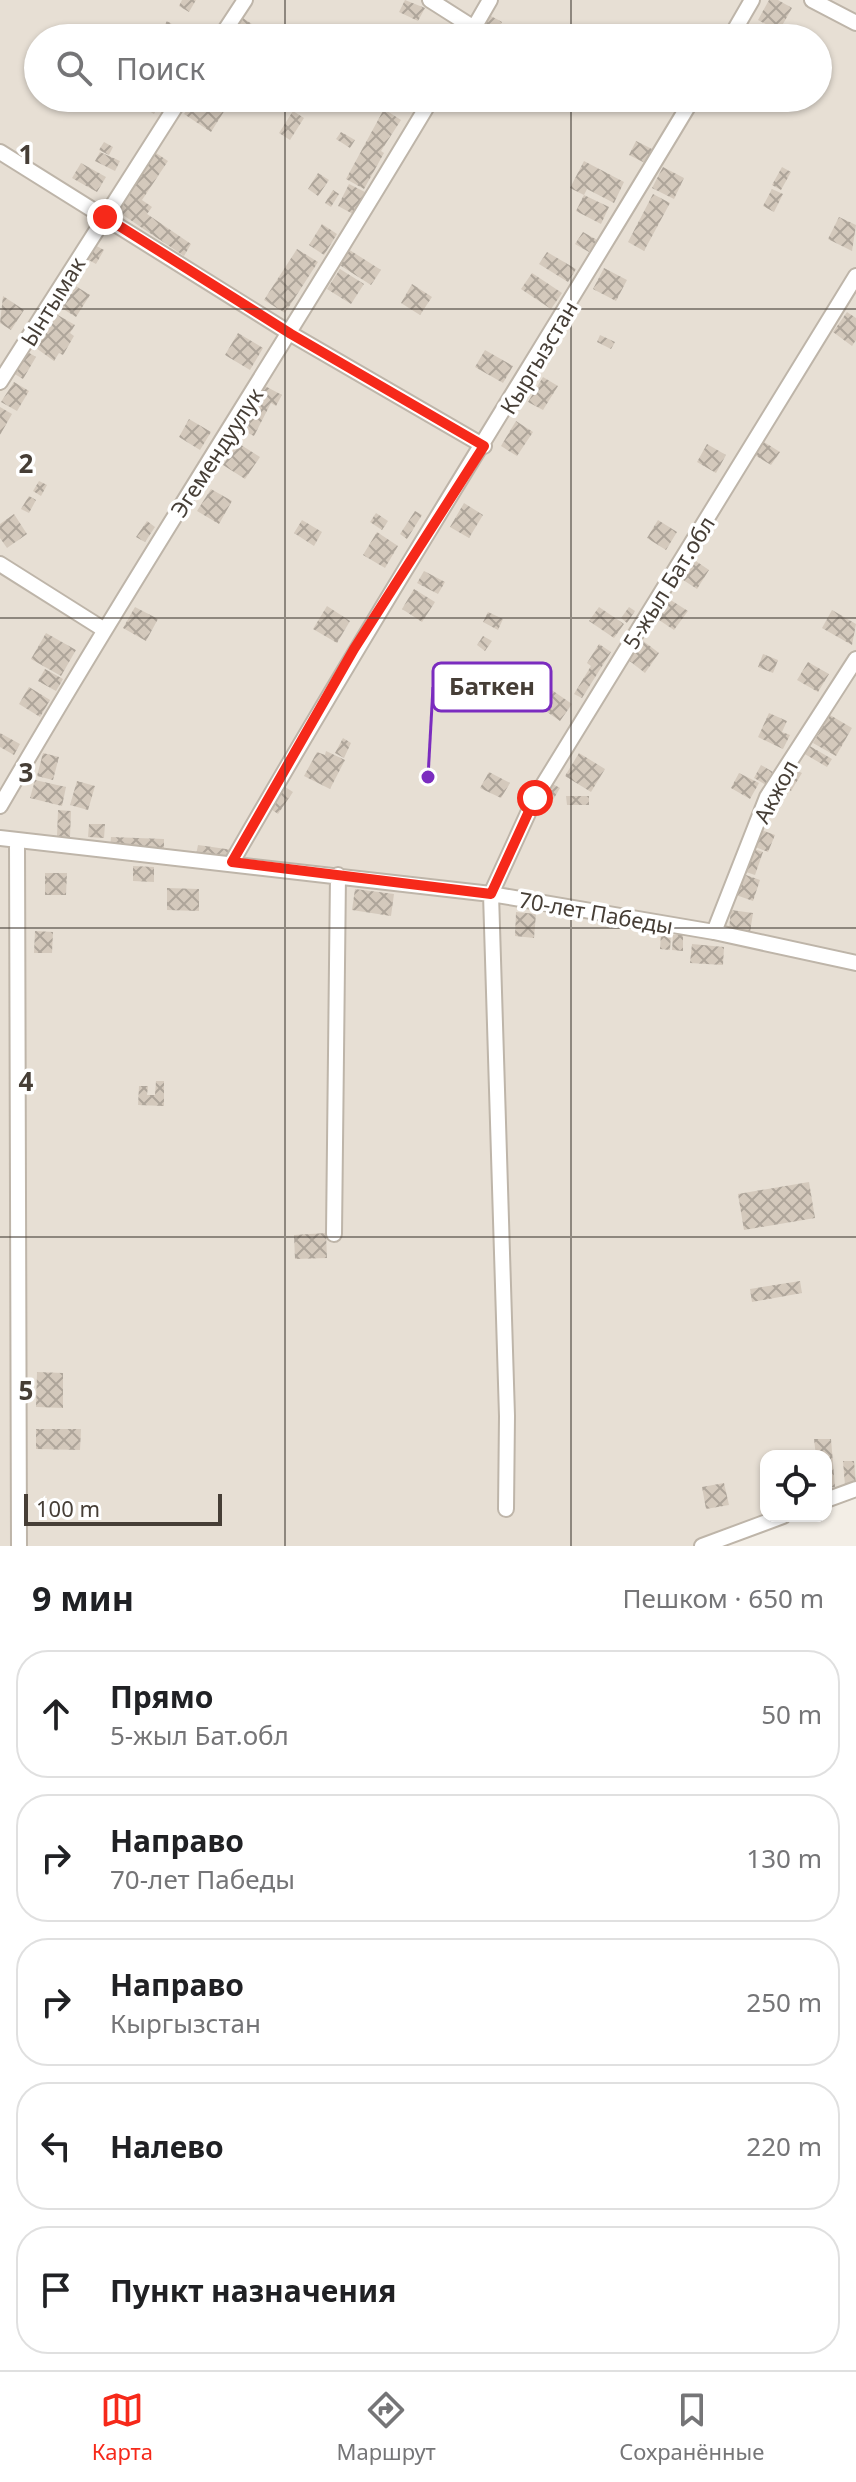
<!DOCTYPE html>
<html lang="ru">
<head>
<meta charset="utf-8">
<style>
  :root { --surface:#fff; --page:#f2f2f2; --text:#202124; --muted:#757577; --line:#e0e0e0; --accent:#f6291a }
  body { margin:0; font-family:"Noto Sans",sans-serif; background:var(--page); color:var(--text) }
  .controls { position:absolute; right:24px; bottom:24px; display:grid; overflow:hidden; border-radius:16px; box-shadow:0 2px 6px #0004 }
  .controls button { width:72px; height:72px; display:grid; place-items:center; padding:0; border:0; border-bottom:2px solid var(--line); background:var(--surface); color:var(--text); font:40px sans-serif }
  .scale { position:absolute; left:24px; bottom:20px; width:198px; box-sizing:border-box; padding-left:8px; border:4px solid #463e36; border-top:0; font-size:22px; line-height:28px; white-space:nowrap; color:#463e36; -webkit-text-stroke:6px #fff; paint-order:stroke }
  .stop { position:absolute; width:24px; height:24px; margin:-18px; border:6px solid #f6291a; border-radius:50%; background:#fff }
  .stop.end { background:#f6291a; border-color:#fff; box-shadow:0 2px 8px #0008 }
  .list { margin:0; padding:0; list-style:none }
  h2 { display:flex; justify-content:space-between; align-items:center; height:104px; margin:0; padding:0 32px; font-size:34px }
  h2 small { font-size:26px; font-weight:400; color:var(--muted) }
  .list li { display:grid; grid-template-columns:52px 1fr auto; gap:24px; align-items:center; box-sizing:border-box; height:128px; margin:0 16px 16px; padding:0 16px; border:2px solid var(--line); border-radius:32px }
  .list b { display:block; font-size:30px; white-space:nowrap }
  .list p { margin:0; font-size:26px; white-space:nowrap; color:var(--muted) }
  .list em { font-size:26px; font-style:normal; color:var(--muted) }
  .icon { flex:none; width:44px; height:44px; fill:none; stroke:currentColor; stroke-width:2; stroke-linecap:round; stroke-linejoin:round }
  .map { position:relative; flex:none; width:856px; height:1546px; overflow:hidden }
  .search { position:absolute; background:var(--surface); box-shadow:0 2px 6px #0004; left:24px; right:24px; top:24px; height:88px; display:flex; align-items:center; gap:20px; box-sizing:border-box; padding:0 28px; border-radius:44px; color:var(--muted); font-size:30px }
  .sheet { height:824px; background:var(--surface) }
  nav { display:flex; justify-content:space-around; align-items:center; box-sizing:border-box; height:112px; border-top:2px solid var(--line); background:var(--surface); font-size:22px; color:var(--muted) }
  nav a { display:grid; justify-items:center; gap:4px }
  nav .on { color:var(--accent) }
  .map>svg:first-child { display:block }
</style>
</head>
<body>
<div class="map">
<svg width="856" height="1546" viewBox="0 0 856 1546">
  <defs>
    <pattern id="building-cross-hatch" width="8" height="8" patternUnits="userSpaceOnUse" patternTransform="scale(2)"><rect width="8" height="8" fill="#d4c9bc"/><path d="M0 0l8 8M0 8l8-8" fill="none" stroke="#aea59a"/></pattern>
  </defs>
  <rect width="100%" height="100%" fill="#f3eee6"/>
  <!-- residential -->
  <path fill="#e7dfd4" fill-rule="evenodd" d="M 0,0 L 856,0 L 856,1489 L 826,1499 L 826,1456 L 766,1456 L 766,1516 L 699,1546 L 0,1546 ZM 38,38 L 818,38 L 818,98 L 38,98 Z"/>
  <!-- building -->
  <path fill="url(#building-cross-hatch)" d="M 182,0 L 196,0 L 189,12 L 179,6 Z
    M 405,0 L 425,8 L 418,21 L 399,12 Z
    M 769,0 L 778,0 L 792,8 L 779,31 L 758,20 Z
    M 489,15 L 502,22 L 494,38 L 479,34 Z
    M 243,18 L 265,33 L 262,38 L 230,38 Z
    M 167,21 L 180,29 L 174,38 L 161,31 Z
    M 127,98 L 163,98 L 154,114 Z
    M 194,98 L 218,101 L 225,98 L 230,102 L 211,132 L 184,114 Z
    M 384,109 L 401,120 L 381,151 L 384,153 L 364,189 L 346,179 Z
    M 293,111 L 304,118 L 290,140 L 279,133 Z
    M 341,132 L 355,140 L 350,148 L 336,139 Z
    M 636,141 L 652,149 L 645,163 L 629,155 Z
    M 104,142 L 113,147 L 109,155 L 99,150 Z
    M 153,151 L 168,161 L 142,200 L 152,207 L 147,214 L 191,244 L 184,256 L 114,209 Z
    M 100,152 L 120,161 L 115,171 L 95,161 Z
    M 584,161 L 624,182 L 614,203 L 587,189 L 584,195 L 570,188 Z
    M 81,163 L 106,177 L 97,192 L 72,178 Z
    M 663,167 L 684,178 L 674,199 L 652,188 Z
    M 782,167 L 791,172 L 781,190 L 772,185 Z
    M 318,173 L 329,180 L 318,196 L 308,189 Z
    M 349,184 L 365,192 L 353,214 L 338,206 Z
    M 772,189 L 783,194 L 774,212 L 763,206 Z
    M 333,190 L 339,194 L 331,207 L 325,203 Z
    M 653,194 L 670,203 L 644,251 L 628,242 Z
    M 584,195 L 609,207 L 601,224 L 576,211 Z
    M 839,217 L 856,225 L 852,251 L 828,239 Z
    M 322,224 L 337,234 L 324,255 L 309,245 Z
    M 583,232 L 597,240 L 589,252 L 575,244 Z
    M 93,244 L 104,250 L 96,264 L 85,258 Z
    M 297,249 L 318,262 L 285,313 L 264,300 Z
    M 348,249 L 381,270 L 371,285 L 338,264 Z
    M 547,252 L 576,269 L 568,282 L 539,264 Z
    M 604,268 L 627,280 L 616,301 L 593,289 Z
    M 340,269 L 364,284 L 351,304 L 327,289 Z
    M 532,273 L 562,293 L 551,309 L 521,289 Z
    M 412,284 L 432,297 L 420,315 L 401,303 Z
    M 74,285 L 90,295 L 76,317 L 60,307 Z
    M 3,296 L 24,310 L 11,330 L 0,323 Z
    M 847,312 L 856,318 L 856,340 L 852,346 L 833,332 Z
    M 56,314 L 75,325 L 70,333 L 74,336 L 63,355 L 59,353 L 54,361 L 36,348 L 41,342 L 36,339 L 41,329 L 46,332 Z
    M 238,333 L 263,348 L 250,370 L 225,355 Z
    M 600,335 L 615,342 L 611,349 L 597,342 Z
    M 485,350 L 513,366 L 503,383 L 475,367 Z
    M 26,351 L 36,357 L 23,379 L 13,373 Z
    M 543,377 L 558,386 L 543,410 L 528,402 Z
    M 14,382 L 29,391 L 17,411 L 1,402 Z
    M 265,386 L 282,395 L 276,406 L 271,403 L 254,436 L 242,430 Z
    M 0,407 L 12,414 L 0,435 Z
    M 189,419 L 211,432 L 200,450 L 179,437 Z
    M 516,421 L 533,432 L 517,456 L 501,446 Z
    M 764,442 L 780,452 L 771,465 L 755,455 Z
    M 238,443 L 260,457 L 245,479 L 223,465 Z
    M 707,444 L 726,455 L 716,473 L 697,462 Z
    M 39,481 L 47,485 L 41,496 L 33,491 Z
    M 211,489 L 232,501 L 219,524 L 197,511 Z
    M 29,496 L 36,500 L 29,513 L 21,509 Z
    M 464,503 L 483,515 L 469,538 L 450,527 Z
    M 415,511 L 422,515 L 407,539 L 400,534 Z
    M 376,513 L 388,521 L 382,530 L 370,522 Z
    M 14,514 L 27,534 L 7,548 L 0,538 L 0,524 Z
    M 302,520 L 322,532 L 314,546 L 294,533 Z
    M 658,520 L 677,532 L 666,550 L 647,538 Z
    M 147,521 L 155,527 L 145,542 L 136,537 Z
    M 377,532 L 398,546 L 385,568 L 363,555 Z
    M 687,555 L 709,570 L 697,589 L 674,574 Z
    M 424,571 L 445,582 L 438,594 L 417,583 Z
    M 414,589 L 435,602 L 422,622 L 402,609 Z
    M 669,599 L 688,611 L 674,630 L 656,618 Z
    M 327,606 L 350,621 L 337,643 L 313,629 Z
    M 135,607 L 158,619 L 146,641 L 123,628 Z
    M 599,607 L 624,624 L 614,638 L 589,621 Z
    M 629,607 L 635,611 L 627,623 L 621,618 Z
    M 832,610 L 856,624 L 852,645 L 822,628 Z
    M 488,612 L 503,619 L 498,630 L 483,622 Z
    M 46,633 L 76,650 L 61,676 L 31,659 Z
    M 483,636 L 492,641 L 485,651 L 477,645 Z
    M 642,640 L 659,653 L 645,673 L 627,659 Z
    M 599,644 L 611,652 L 582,698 L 574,694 L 591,666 L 587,663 Z
    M 763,654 L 778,660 L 773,673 L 758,667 Z
    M 808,662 L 829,674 L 818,692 L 797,680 Z
    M 45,669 L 63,679 L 56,691 L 38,681 Z
    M 546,686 L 572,704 L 560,721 L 534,703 Z
    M 29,687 L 50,700 L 40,717 L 19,704 Z
    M 769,713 L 787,721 L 782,732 L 790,735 L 783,749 L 758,737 Z
    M 830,715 L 852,728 L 836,756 L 813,743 Z
    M 0,733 L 20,744 L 14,755 L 0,747 Z
    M 343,738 L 351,743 L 344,758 L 335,753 Z
    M 808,745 L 832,759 L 827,767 L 803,753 Z
    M 326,751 L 345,760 L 330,789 L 304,776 L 317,752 L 325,755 Z
    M 43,753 L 59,757 L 53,780 L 37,776 Z
    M 579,753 L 605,769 L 591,792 L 565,776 Z
    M 761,765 L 773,772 L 766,785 L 754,778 Z
    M 790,767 L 802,773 L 791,791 L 780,785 Z
    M 489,772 L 510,783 L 501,798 L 480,788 Z
    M 739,773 L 759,783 L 750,799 L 731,788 Z
    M 35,780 L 66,787 L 62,806 L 30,798 Z
    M 77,781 L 95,786 L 88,810 L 70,805 Z
    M 549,782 L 560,788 L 546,812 L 535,806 Z
    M 282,785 L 293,792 L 278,814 L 268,807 Z
    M 566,796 L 589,796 L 589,805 L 567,805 Z
    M 58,810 L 71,811 L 70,837 L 57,836 Z
    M 89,824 L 105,824 L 104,838 L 88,837 Z
    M 759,829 L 775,835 L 768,852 L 753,846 Z
    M 111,837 L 164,839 L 164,852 L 110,850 Z
    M 198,845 L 233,850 L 232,859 L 196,855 Z
    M 754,849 L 763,852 L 755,875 L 746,872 Z
    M 133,866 L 154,867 L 154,882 L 133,881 Z
    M 45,873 L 67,873 L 66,895 L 45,895 Z
    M 743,874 L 760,880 L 753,901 L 736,895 Z
    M 167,888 L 199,889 L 199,911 L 167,910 Z
    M 355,889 L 394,894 L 391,916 L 352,910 Z
    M 731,910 L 753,913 L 750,932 L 729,929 Z
    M 516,912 L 536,914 L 534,938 L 515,936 Z
    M 35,931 L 53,932 L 52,953 L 34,953 Z
    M 661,934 L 671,934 L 670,950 L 660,949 Z
    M 673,935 L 683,935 L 683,951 L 672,950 Z
    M 692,944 L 724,947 L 723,965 L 690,963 Z
    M 156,1081 L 164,1081 L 164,1106 L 138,1105 L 139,1086 L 148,1086 L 147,1095 L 155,1095 Z
    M 809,1182 L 815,1218 L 744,1230 L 738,1194 Z
    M 326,1233 L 327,1258 L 295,1259 L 294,1235 Z
    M 800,1281 L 802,1293 L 752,1302 L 750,1289 Z
    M 37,1372 L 63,1373 L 63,1408 L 36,1407 Z
    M 36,1429 L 81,1429 L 80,1450 L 36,1449 Z
    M 814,1439 L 831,1439 L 835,1487 L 826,1488 L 826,1456 L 816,1456 Z
    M 843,1461 L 854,1461 L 856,1485 L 845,1485 Z
    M 724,1483 L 729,1505 L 706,1509 L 702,1487 Z"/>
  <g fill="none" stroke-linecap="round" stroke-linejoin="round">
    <defs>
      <path id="minor" d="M 430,0 L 474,28
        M 812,0 L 856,23
        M 220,38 L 245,0
        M 468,38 L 490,0
        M 730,38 L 752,0
        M 0,152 L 291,334 L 484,446
        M 0,382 L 181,98
        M 0,564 L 103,629
        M 0,806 C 139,567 290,336 432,98
        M 0,838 L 491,894 L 714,932 L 856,963
        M 17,842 L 19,1546
        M 232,862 C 380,604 540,353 693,98
        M 714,932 L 767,797 L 856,659
        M 334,1234 L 338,875
        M 826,1500 L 856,1489
        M 506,1509 L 507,1416 L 491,894 L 535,798 L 856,276
        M 702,1546 L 783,1516"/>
    </defs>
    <!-- minor casing -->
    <use href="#minor" stroke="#beb5a9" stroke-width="18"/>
    <!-- minor -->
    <use href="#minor" stroke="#fff" stroke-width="14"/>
  </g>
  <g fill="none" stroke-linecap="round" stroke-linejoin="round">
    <!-- route -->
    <path stroke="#f6291a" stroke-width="10" d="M 105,217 L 291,334 L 484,446 L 354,649 L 232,862 L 491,894 L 535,798"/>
  </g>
  <!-- grid -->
  <path fill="none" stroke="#463e36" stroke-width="2" stroke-opacity="0.55" d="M 285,0 L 285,38M 571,0 L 571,38M 285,98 L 285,1546M 571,98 L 571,1546M 0,309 L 856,309M 0,618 L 856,618M 0,928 L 856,928M 0,1237 L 856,1237"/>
  <g text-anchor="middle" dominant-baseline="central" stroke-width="7" stroke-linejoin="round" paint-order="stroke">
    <!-- street labels -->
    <g font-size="22" fill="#463e36" stroke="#fff">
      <text transform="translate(52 301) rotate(-58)">Ынтымак</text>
      <text transform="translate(538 357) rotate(-59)">Кыргызстан</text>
      <text transform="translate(216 452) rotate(-57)">Эгемендуулук</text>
      <text transform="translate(668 582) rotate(-58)">5-жыл Бат.обл</text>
      <text transform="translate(775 791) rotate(-62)">Акжол</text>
      <text transform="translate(596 912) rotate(10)">70-лет Пабеды</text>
    </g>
  </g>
  <g font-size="26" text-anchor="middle" font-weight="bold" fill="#463e36" stroke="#fff" stroke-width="7" stroke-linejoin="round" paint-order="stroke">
    <text x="26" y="164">1</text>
    <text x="26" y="473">2</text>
    <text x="26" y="782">3</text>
    <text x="26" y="1091">4</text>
    <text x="26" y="1400">5</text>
  </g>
  <!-- callouts -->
  <path fill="none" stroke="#7b2cbf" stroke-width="3" d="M428 777L433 687"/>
  <circle fill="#7b2cbf" stroke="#fff" stroke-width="3" cx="428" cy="777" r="8"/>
  <rect fill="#fff" stroke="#7b2cbf" stroke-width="3" x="433" y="663" width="118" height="48" rx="8"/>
  <g font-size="24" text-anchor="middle" font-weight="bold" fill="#463e36">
    <text x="492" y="695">Баткен</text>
  </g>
</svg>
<div class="controls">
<button><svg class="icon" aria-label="locate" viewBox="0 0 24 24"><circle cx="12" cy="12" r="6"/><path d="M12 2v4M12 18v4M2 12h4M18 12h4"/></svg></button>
</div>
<div class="scale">100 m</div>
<div class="stop" style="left:535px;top:798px"></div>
<div class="stop end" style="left:105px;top:217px"></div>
<div class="search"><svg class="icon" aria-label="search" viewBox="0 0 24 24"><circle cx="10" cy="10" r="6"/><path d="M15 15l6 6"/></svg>Поиск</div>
</div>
<section class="sheet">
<h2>9 мин<small>Пешком · 650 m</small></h2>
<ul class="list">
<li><svg class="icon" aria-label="ahead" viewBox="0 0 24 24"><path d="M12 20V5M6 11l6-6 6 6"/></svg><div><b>Прямо</b><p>5-жыл Бат.обл</p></div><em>50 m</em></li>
<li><svg class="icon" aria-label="right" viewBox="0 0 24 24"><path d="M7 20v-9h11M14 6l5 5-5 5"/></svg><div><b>Направо</b><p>70-лет Пабеды</p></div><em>130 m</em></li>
<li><svg class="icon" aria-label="right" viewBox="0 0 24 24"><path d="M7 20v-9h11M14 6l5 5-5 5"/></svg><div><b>Направо</b><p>Кыргызстан</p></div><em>250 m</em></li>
<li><svg class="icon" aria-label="left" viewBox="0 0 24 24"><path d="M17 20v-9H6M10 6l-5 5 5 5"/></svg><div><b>Налево</b></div><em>220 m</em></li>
<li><svg class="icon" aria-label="arrive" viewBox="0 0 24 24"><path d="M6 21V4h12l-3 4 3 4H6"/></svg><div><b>Пункт назначения</b></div></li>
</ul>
</section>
<nav>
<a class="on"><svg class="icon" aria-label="map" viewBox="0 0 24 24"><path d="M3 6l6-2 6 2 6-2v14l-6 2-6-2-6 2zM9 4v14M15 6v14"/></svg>Карта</a>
<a><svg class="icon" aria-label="directions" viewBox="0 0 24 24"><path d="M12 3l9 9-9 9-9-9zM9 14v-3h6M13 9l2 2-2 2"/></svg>Маршрут</a>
<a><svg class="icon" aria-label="saved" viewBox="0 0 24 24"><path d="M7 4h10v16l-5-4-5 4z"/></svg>Сохранённые</a>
</nav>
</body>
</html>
